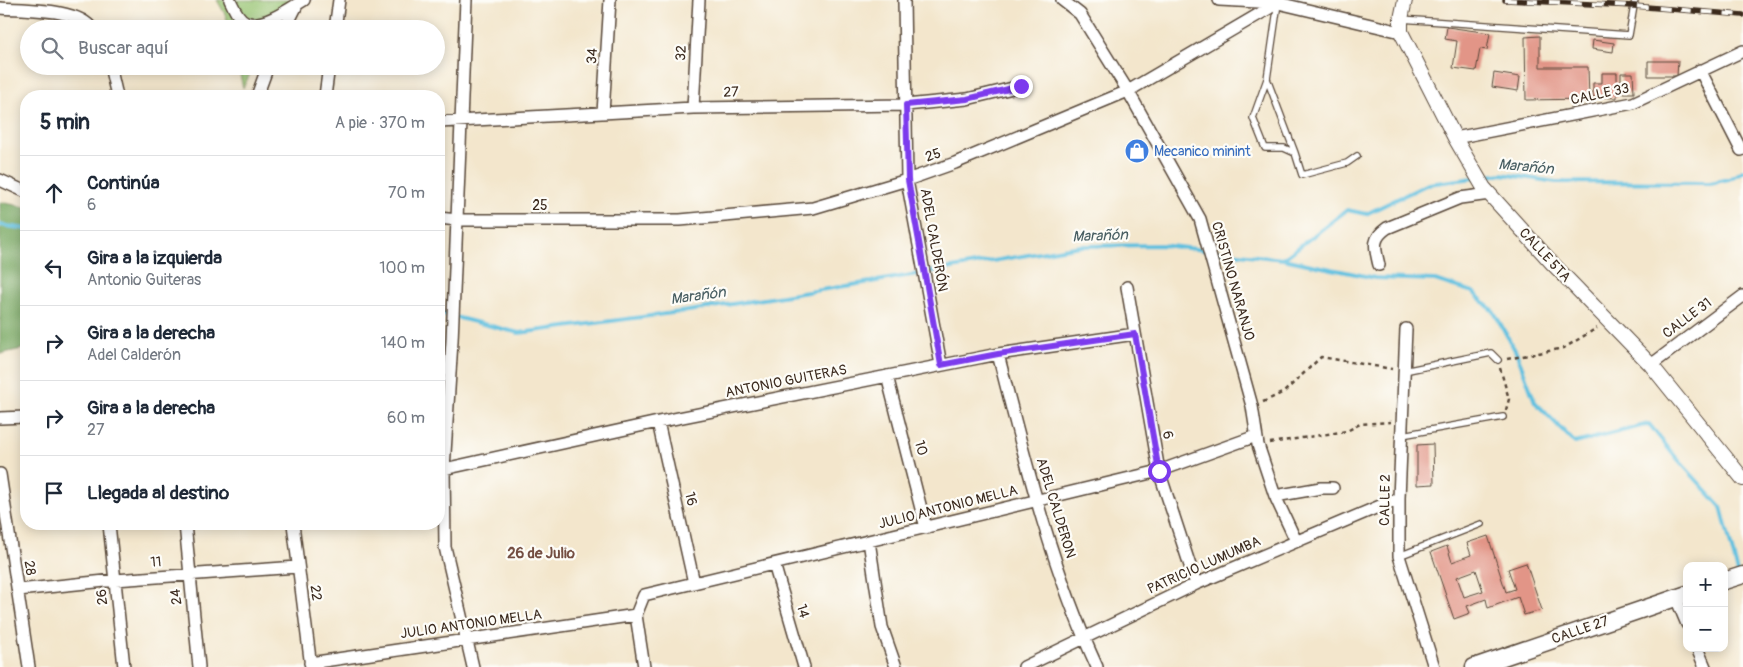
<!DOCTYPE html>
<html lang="es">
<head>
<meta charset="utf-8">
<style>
  :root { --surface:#fff; --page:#f6f6f7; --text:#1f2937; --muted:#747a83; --line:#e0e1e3 }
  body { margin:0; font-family:Pangolin,sans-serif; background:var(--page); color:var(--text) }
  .controls { position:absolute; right:15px; bottom:15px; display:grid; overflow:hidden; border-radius:10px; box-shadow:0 2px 12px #0003 }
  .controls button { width:45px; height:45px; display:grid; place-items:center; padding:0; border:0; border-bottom:1px solid var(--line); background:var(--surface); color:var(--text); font:25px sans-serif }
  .stop { position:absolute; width:15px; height:15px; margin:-11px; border:4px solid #7c3aed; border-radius:50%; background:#fff }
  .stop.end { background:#7c3aed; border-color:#fff; box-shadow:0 1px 5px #0008 }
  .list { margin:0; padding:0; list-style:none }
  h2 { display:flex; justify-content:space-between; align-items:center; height:65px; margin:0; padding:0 20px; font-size:21px }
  h2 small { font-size:16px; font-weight:400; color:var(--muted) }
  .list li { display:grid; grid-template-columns:32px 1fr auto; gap:15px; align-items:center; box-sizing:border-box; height:75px; padding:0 20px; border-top:1px solid var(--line) }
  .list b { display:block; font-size:19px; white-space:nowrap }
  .list p { margin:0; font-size:16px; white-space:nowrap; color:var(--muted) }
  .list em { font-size:16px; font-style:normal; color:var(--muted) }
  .icon { flex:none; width:28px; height:28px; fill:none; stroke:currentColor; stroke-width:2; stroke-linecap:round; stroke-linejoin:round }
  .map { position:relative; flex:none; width:1743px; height:667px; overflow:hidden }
  .search { position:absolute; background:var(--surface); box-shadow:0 2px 12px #0003; left:20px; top:20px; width:425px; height:55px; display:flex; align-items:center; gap:12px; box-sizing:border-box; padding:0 18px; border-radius:28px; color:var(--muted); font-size:19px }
  .panel { position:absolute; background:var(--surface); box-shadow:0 2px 12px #0003; left:20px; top:90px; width:425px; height:440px; border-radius:20px }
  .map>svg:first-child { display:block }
</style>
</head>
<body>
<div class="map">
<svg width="1743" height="667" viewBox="0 0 1743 667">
  <rect width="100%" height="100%" fill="#fdfcf7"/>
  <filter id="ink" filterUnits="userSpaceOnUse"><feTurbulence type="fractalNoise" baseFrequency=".02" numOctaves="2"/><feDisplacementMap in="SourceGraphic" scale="10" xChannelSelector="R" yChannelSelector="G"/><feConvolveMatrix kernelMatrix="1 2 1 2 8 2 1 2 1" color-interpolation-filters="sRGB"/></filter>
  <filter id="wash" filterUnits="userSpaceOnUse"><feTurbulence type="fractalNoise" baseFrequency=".0096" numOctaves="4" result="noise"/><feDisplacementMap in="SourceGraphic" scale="20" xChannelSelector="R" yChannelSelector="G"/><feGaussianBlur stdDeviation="1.12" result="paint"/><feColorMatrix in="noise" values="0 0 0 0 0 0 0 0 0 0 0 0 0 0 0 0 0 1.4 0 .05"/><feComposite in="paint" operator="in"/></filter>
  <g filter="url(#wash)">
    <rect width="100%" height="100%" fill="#f3e6cc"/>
    <!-- green -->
    <path fill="#95c270" stroke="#687647" d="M 217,0 L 296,0 L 283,7 L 272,29 L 229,29 L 226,16 Z
      M 238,66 L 254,66 L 243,88 Z"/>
    <!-- forest -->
    <path fill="#78a862" stroke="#5a6940" d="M 0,202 L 26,207 L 26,348 L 0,354 Z"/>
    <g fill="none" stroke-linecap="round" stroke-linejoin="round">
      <!-- stream -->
      <path stroke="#61c0df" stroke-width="4" d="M 1481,177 L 1502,174 L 1556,182 L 1710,183 L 1729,179 L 1743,171
        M 0,225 L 26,229
        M 1283,259 L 1375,278 L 1435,280 L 1473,292 L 1494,312 L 1517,354 L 1535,402 L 1575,443 L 1649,424 L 1672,453 L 1721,507 L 1738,573
        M 439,313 L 519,333 L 688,311 L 871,282 L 1080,246 L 1161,245 L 1283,259 L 1347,210 L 1366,214 L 1428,184 L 1474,178"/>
    </g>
    <g id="blocks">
      <!-- building -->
      <path fill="#e29587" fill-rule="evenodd" d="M 1447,27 L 1490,33 L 1487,50 L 1480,49 L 1476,71 L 1453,68 L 1457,41 L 1445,39 Z
        M 1540,36 L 1540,67 L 1588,67 L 1589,99 L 1526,100 L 1525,37 Z
        M 1593,40 L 1614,43 L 1613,52 L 1592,49 Z
        M 1648,61 L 1678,61 L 1677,76 L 1648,76 Z
        M 1494,73 L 1520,77 L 1518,91 L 1492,87 Z
        M 1602,73 L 1617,73 L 1617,98 L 1593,97 L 1593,83 L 1602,83 Z
        M 1621,73 L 1633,73 L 1634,93 L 1621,93 Z
        M 1433,444 L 1434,484 L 1417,485 L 1417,445 Z
        M 1488,536 L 1506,592 L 1515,589 L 1508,569 L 1526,563 L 1542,610 L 1524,615 L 1518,597 L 1488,608 L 1486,599 L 1467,606 L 1470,613 L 1454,619 L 1431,552 L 1447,546 L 1452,562 L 1471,555 L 1467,543 ZM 1476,570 L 1483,591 L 1464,597 L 1457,577 Z"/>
    </g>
  </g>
  <g filter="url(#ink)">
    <use href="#blocks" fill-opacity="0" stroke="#574638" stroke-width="1"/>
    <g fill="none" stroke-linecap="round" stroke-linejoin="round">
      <defs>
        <path id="service" d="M 1278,3 L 1267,79 L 1253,118 L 1265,148 L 1284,148 L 1295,153 L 1302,175 L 1347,163 L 1357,156
          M 1401,19 L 1629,35 L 1635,0
          M 1267,79 L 1295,153
          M 1404,371 L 1491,353 L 1498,360
          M 1402,435 L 1503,417
          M 1399,556 L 1481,524"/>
        <path id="minor" d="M 230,0 C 234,8 238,19 246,22 C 262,29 291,8 304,0
          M 466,0 L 452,341 L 444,469 L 445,547 L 473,667
          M 904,0 L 907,180 L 941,365
          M 1062,0 L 1080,14 L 1128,91 L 1200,219 L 1252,406 L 1258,445 L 1275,496 L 1296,541
          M 1219,0 L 1278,3 L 1401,32
          M 0,8 C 23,10 79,8 92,29
          M 285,29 L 296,7
          M 335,29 L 339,0
          M 110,66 L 117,96
          M 1700,70 L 1741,150
          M 257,96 L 268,66
          M 325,96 L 329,66
          M 693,108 L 699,0
          M 603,113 L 610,0
          M 439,122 L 693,108 L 906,105 L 967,99 L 1021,86
          M 1455,138 L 1633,103 L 1743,51
          M 0,180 L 26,192
          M 439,218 L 457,220 L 680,220 L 813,208 L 907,180 L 955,163 L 1128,91 L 1278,3
          M 1379,265 C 1375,248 1371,239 1387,228 L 1460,198 L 1490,194
          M 1127,287 L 1159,471 L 1196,584
          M 1406,329 L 1399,498 L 1399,556 L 1434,667
          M 998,354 C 1025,460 1051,567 1097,667
          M 1651,365 L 1743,296
          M 887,376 L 926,528
          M 0,418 L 26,417
          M 658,422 L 694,583
          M 444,469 L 658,422 L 998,354 L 1135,334
          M 0,474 L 29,667
          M 1275,496 L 1321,488 L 1333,488
          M 109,524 L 124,667
          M 185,524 L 199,667
          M 293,524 L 311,667
          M 869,541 L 882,627 L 896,667
          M 774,564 L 804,667
          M 18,590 L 115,580 L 297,567
          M 1676,598 L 1687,624
          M 1697,648 L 1705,667
          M 310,663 L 636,615
          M 644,667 L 636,615 L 644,595 L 1159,471 L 1256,436
          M 1024,667 L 1196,584 L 1399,498"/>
        <path id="tertiary" d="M 1405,0 L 1401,19 L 1401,32 L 1455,138 L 1484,188 L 1553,264 L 1651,365 L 1743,479"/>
        <path id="secondary" d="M 1724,581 L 1743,575
          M 1474,667 L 1687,594"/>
      </defs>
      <!-- service casing -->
      <use href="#service" stroke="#574638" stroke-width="8"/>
      <!-- minor casing -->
      <use href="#minor" stroke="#574638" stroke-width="14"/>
      <!-- tertiary casing -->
      <use href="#tertiary" stroke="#574638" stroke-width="16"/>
      <!-- secondary casing -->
      <use href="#secondary" stroke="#574638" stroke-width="19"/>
      <!-- path -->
      <path stroke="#574638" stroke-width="2.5" stroke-dasharray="4 4" stroke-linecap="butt" d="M 1507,359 L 1564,348 L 1597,328
        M 1500,368 L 1509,399 L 1506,410
        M 1263,402 L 1284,392 L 1321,357 L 1392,369
        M 1270,443 L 1347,431 L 1360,424 L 1391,422"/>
      <!-- service -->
      <use href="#service" stroke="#fff" stroke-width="5.5"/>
      <!-- minor -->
      <use href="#minor" stroke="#fff" stroke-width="11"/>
      <!-- tertiary -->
      <use href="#tertiary" stroke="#fff" stroke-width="14"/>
      <!-- secondary -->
      <use href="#secondary" stroke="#fff" stroke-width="16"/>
      <defs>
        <path id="rail" d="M 1505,0 L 1634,6 L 1743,15"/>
      </defs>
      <!-- rail casing -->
      <use href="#rail" stroke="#3b2a1e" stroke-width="5.5"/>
      <!-- rail -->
      <use href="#rail" stroke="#fdfcf7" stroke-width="4" stroke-dasharray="11" stroke-linecap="butt"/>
    </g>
  </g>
  <g fill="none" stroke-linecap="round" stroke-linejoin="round" filter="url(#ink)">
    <!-- route -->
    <path stroke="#7c3aed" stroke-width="6" d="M 1021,86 L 967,99 L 906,105 L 908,180 L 941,365 L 998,354 L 1135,334 L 1159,471"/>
  </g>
  <!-- icons -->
  <defs>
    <symbol id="shop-disc" viewBox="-11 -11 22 22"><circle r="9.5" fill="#3f7fe0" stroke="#fdfcf7"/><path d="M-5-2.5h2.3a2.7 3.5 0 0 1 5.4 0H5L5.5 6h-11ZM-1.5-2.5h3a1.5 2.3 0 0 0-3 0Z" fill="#fff"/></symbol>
  </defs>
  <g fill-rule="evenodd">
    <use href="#shop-disc" x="1123" y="137" width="28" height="28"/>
  </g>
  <g text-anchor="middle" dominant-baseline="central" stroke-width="4.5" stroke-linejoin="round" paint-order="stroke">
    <!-- street labels -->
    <g font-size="14" fill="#3b2a1e" stroke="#fdfcf7">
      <text transform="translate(681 53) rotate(-87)">32</text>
      <text transform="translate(592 56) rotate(-86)">34</text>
      <text transform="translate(731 92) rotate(-1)">27</text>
      <text transform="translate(1600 94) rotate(-12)">CALLE 33</text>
      <text transform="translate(933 155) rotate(-20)">25</text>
      <text x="540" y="205">25</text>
      <text transform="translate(934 240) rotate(80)">ADEL CALDERÓN</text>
      <text transform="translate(1545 255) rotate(47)">CALLE 5TA</text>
      <text transform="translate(1233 281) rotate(74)">CRISTINO NARANJO</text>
      <text transform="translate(1687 318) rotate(-37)">CALLE 31</text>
      <text transform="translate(786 381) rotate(-11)">ANTONIO GUITERAS</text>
      <text transform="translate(1168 435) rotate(80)">6</text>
      <text transform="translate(921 448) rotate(76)">10</text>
      <text transform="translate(691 499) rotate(77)">16</text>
      <text transform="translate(1385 500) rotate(-89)">CALLE 2</text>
      <text transform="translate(948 507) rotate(-14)">JULIO ANTONIO MELLA</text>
      <text transform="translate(1056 508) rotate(73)">ADEL CALDERON</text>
      <text transform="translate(156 562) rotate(-4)">11</text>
      <text transform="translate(1204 565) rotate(-24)">PATRICIO LUMUMBA</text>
      <text transform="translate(30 568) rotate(81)">28</text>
      <text transform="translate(316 593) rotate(82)">22</text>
      <text transform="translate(102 597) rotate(-96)">26</text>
      <text transform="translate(176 597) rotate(-97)">24</text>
      <text transform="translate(803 611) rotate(74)">14</text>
      <text transform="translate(471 624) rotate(-8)">JULIO ANTONIO MELLA</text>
      <text transform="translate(1580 630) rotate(-19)">CALLE 27</text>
    </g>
    <!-- shop labels -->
    <g font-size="14" fill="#366cbe" stroke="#fdfcf7" text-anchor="start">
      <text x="1154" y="151">Mecanico minint</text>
    </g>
    <!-- water labels -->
    <g font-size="15" font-style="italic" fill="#485e62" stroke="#fdfcf7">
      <text transform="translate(1526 167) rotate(5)">Marañón</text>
      <text transform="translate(1100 236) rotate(-2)">Marañón</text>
      <text transform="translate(698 296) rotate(-8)">Marañón</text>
    </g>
    <!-- neighbourhood labels -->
    <g font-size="15" font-weight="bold" fill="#754f43" stroke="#fdfcf7">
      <text x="541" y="553">26 de Julio</text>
    </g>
  </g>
</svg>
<div class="controls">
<button>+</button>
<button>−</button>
</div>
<div class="stop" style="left:1159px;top:471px"></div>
<div class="stop end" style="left:1021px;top:86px"></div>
<div class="search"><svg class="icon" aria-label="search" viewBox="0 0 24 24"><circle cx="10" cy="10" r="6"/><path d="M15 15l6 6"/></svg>Buscar aquí</div>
<section class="panel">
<h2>5 min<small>A pie · 370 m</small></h2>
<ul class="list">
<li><svg class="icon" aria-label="ahead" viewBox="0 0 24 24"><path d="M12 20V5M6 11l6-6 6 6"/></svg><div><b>Continúa</b><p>6</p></div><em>70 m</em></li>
<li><svg class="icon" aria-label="left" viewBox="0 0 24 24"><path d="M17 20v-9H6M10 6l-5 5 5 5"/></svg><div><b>Gira a la izquierda</b><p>Antonio Guiteras</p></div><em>100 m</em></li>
<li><svg class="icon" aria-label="right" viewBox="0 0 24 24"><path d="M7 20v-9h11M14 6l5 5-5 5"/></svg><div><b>Gira a la derecha</b><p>Adel Calderón</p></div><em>140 m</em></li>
<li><svg class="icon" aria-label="right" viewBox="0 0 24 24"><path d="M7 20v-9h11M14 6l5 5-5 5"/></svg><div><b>Gira a la derecha</b><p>27</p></div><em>60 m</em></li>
<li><svg class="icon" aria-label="arrive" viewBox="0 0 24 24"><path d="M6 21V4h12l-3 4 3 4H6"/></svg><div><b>Llegada al destino</b></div></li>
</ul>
</section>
</div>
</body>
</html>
